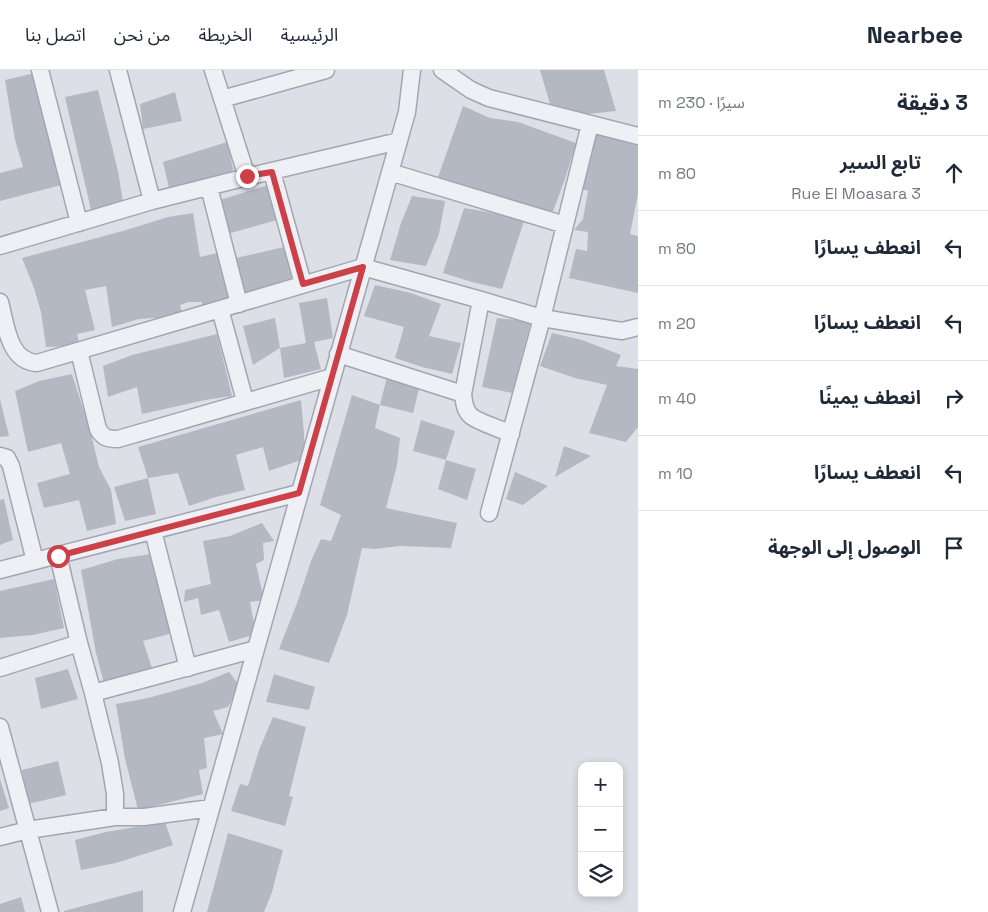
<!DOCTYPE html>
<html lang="ar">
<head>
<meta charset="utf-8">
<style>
  :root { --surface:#fff; --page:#f2f2f3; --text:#1f2937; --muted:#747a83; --line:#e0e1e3 }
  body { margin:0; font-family:"Space Grotesk","Noto Sans Arabic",sans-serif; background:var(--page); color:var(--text); direction:rtl }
  .controls { position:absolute; right:15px; bottom:15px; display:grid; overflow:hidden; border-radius:10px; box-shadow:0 2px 8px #0003 }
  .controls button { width:45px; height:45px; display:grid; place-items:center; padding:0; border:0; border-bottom:1px solid var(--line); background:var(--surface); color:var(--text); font:25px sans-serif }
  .stop { position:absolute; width:15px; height:15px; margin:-11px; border:4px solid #cb4147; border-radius:50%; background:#fff }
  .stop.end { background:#cb4147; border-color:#fff; box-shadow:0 1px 5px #0008 }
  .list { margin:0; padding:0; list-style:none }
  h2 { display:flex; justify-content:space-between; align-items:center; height:65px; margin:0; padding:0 20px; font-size:21px }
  h2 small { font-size:16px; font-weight:400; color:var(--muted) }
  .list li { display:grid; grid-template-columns:32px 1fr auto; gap:15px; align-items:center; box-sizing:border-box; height:75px; padding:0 20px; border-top:1px solid var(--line) }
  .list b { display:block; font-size:19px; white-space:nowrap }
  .list p { margin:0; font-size:16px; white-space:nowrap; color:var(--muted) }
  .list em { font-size:16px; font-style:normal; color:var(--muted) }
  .icon { flex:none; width:28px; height:28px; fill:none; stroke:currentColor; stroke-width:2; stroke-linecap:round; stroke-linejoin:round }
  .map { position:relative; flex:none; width:638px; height:842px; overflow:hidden; direction:ltr }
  header { display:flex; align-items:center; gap:30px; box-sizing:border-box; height:70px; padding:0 25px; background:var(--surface); border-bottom:1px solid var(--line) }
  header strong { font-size:24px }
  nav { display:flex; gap:28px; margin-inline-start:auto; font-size:18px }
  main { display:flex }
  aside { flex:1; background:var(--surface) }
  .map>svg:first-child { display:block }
</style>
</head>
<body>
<header>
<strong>Nearbee</strong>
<nav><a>الرئيسية</a><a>الخريطة</a><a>من نحن</a><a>اتصل بنا</a></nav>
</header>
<main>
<aside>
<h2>3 دقيقة<small>سيرًا · 230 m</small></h2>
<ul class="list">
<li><svg class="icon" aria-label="ahead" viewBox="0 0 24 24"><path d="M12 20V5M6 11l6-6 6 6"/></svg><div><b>تابع السير</b><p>Rue El Moasara 3</p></div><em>80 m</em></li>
<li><svg class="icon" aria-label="left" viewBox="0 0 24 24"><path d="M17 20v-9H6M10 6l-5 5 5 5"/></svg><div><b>انعطف يسارًا</b></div><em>80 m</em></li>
<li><svg class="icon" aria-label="left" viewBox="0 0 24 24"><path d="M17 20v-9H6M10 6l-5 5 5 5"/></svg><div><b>انعطف يسارًا</b></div><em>20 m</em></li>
<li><svg class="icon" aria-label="right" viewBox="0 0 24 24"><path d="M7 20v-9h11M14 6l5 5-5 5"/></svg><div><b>انعطف يمينًا</b></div><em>40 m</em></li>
<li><svg class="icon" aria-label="left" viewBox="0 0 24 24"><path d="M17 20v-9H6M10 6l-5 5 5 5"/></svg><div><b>انعطف يسارًا</b></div><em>10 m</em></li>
<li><svg class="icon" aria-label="arrive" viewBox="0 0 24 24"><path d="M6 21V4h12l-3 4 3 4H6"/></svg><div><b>الوصول إلى الوجهة</b></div></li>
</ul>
</aside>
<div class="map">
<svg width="638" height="842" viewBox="0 0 638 842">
  <rect width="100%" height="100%" fill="#dcdfe6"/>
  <!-- building -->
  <path fill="#b4b8c3" d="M 540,0 L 604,0 L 616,41 L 588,44 L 550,34 Z
    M 39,2 L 65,114 L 0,131 L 0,103 L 23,97 L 15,70 L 5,10 Z
    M 98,20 L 118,101 L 123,132 L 91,140 L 65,27 Z
    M 175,22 L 182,51 L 143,59 L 140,34 Z
    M 463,36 L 490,48 L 518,52 L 576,73 L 565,109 L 552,144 L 437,110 Z
    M 597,63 L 638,76 L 638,124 L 630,164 L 638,166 L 638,223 L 569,208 L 576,179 L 587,181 L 588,162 L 574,160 L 583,149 L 588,121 L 577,117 Z
    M 227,72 L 234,103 L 202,109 L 169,118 L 163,92 Z
    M 268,115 L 277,150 L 227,164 L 220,130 Z
    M 412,126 L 445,131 L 439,164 L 426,196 L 390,190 L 401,153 Z
    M 464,138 L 494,143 L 524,151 L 502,219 L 472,212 L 443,203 Z
    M 193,143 L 200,187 L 221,182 L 232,230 L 203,241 L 202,232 L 189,232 L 180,235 L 183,246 L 139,249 L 112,257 L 106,216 L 85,220 L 95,260 L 77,264 L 80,276 L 46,277 L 41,242 L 34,218 L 22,188 L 123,161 L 168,147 Z
    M 284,177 L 293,215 L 246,225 L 236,188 Z
    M 375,215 L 411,223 L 441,234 L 429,266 L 461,273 L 452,304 L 422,297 L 395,288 L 404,257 L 364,246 Z
    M 327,228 L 333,268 L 314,272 L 321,299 L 284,308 L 280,278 L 253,295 L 243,256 L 275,248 L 280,278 L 306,273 L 299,233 Z
    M 497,248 L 531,251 L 512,323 L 482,317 Z
    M 552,263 L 582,270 L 621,285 L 616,296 L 638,299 L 638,357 L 626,372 L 589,363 L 607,315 L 575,308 L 540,296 Z
    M 217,264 L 232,326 L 205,330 L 142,344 L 137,317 L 108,327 L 103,296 L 132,285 Z
    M 72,304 L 91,364 L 99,397 L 111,420 L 116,454 L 87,461 L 79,430 L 44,438 L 37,413 L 70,404 L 61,373 L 28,382 L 15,321 L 39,311 Z
    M 387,307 L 420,315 L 413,343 L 380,335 Z
    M 352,325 L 380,335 L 375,358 L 400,368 L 397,395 L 386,438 L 457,453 L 451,478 L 400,476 L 375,479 L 362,478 L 347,545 L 329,593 L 279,579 L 297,533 L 311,491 L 321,469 L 331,471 L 341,445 L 320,435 Z
    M 0,329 L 9,366 L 0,367 Z
    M 301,330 L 304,363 L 304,389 L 269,401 L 263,377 L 236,385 L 245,420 L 216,427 L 189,436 L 178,403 L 148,408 L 156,444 L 125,451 L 114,417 L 148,408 L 138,377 Z
    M 421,350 L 455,361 L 446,390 L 413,381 Z
    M 564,376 L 591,386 L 555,407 Z
    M 446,390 L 476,399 L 467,430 L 438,419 Z
    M 515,402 L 548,416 L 523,435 L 506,429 Z
    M 4,429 L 13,470 L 0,475 L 0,430 Z
    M 262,453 L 274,471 L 263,473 L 264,490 L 256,494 L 264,530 L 250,532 L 256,564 L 229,572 L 219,540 L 201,545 L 198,528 L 184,532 L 185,520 L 211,514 L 203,471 L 230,466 Z
    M 151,484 L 176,562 L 143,571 L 153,601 L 104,613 L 96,583 L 81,500 L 118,489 Z
    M 54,509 L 64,558 L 33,565 L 0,568 L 0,521 Z
    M 68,599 L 78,629 L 41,639 L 35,608 Z
    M 229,602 L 240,616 L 228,637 L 213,641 L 223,664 L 204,668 L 207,698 L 199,700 L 203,724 L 138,740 L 125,689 L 116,634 L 148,628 L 202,613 Z
    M 274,604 L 315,617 L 309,640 L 266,632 Z
    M 273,647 L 306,657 L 289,726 L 293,727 L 285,756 L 231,741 L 240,714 L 248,716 L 259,680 Z
    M 58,691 L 66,725 L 28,734 L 22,700 Z
    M 0,709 L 9,738 L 0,741 Z
    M 165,752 L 173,775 L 116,793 L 81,800 L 75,770 L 106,762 Z
    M 228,763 L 283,780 L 272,822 L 264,842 L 207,842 Z
    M 143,820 L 143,842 L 64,842 L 64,841 Z
    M 21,827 L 25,842 L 0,842 L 0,834 Z"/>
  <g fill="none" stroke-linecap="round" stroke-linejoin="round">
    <defs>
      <path id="minor" d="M 40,0 L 79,153
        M 118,0 L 152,131
        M 213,0 L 247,107
        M 442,0 L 471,20 L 489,28 L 638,66
        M 222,29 L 326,0
        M 272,102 L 303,214
        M 390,102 L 565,155
        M 209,117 L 239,234
        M 0,176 L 152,131 L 247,107 L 399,71
        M 481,230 L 463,324 C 464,331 464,340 471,346 C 478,352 501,359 511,364
        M 0,232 C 6,254 8,291 37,293 L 363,197 L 481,230 L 542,248 L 622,261 L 638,257
        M 220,239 L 245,331
        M 79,281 L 98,359 C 103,368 108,369 118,369 L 332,307
        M 338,284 L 463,324
        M 0,386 L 7,388 L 11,396 L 35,491
        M 489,443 L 542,248 L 590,54
        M 153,461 L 188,598
        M 58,485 L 79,573 L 93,623 L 110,693 L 115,724 L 115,747
        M 0,500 L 299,423
        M 0,598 L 79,573
        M 93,623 L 256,579
        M 0,657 L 50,842
        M 0,767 L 28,760 L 115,747 L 144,747 L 211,738
        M 182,842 L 407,42 L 412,0"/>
    </defs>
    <!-- minor casing -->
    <use href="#minor" stroke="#a2a6b0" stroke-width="19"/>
    <!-- minor -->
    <use href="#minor" stroke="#eff0f5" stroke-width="16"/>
  </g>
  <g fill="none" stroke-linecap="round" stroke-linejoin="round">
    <!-- route -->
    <path stroke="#cb4147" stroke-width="6" d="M 58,486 L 299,423 L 363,197 L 303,214 L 272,102 L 247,106"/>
  </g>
</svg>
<div class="controls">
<button>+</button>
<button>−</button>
<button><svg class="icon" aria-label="layers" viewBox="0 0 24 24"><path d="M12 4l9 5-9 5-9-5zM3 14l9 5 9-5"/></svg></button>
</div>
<div class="stop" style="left:58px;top:486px"></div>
<div class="stop end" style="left:247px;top:106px"></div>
</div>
</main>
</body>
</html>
